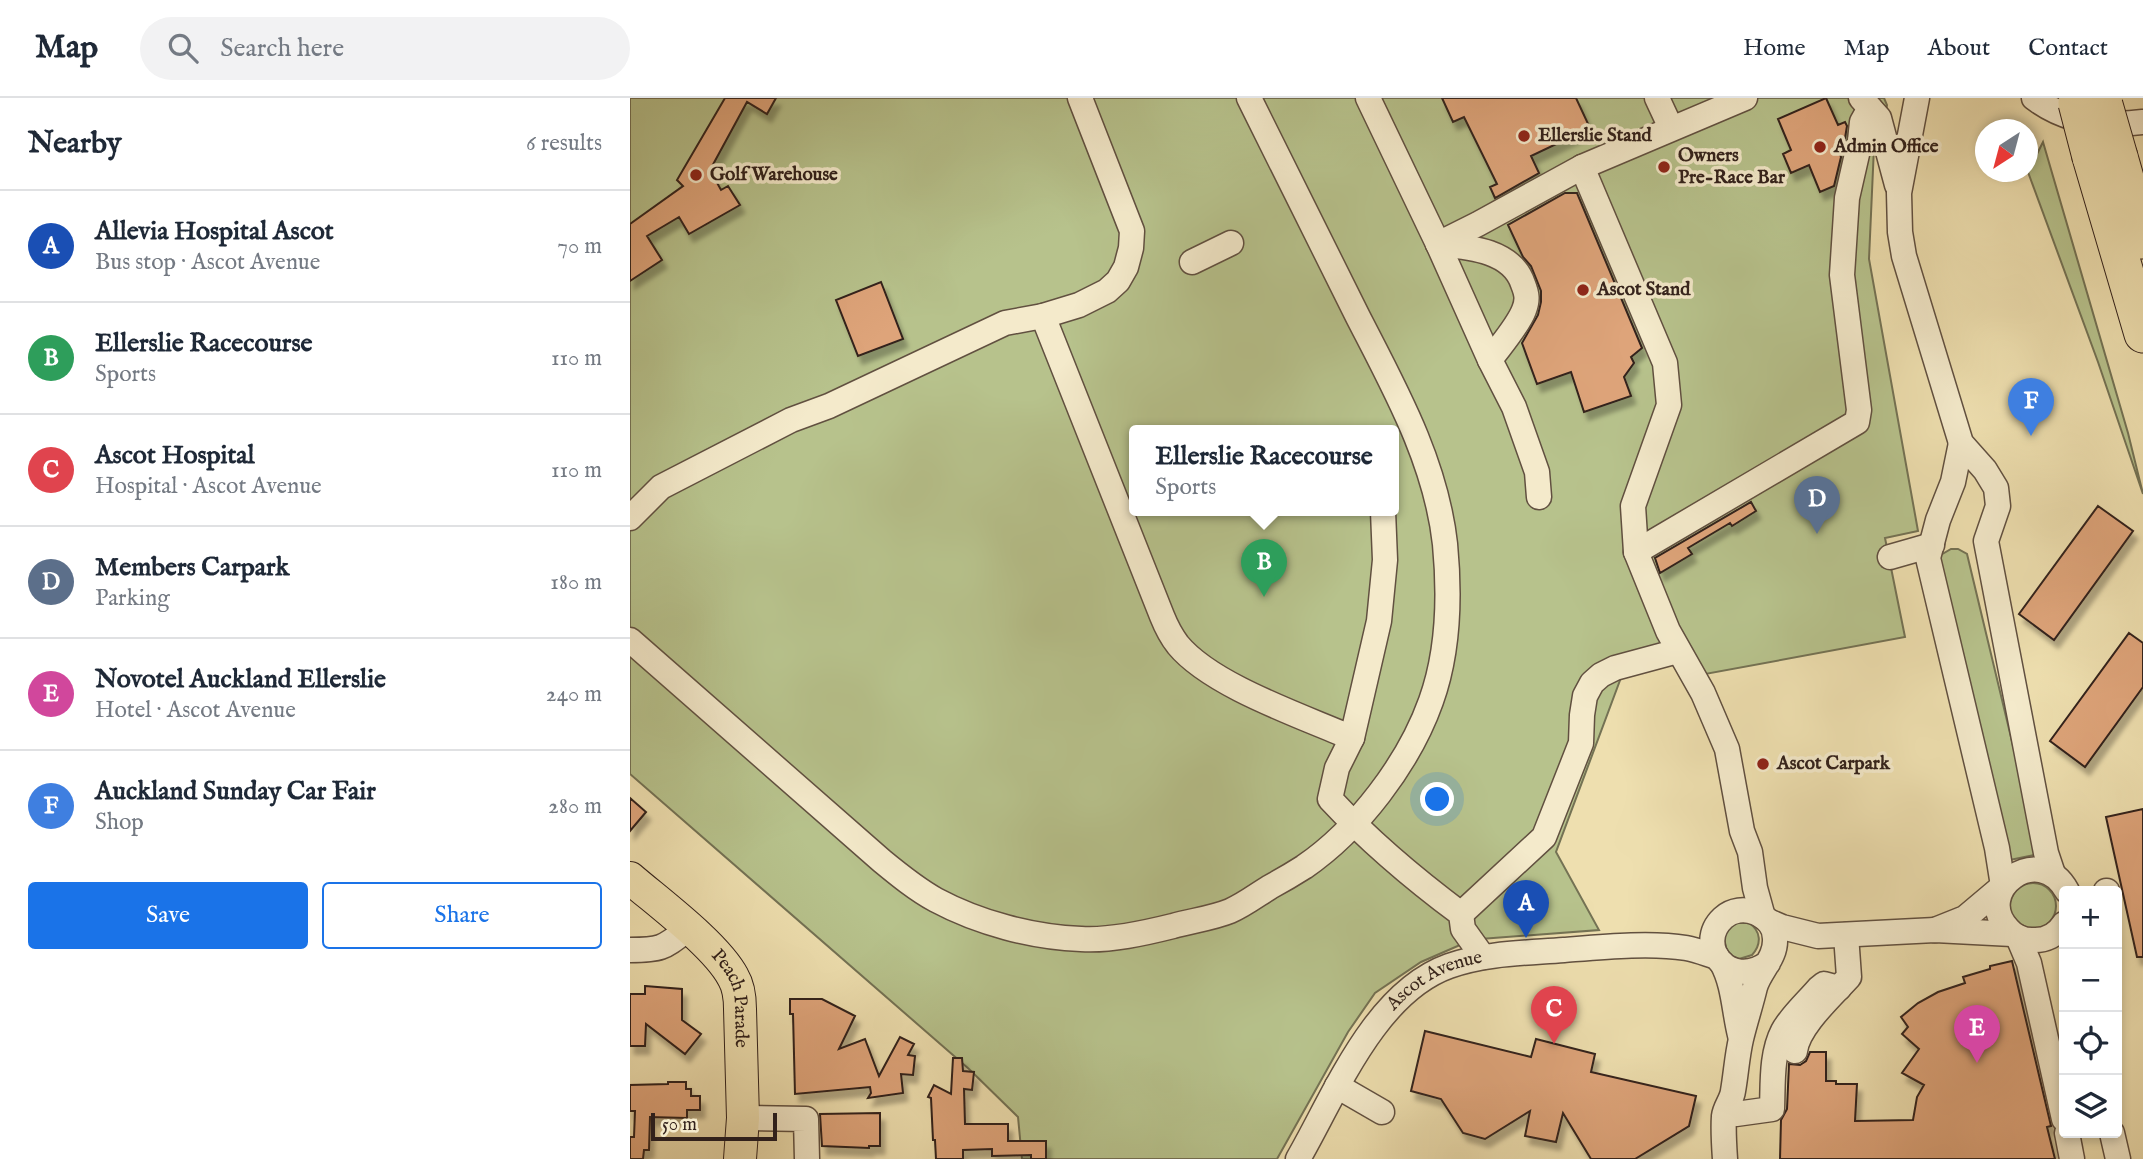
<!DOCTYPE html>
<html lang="en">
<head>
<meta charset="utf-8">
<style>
  :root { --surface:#fff; --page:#f2f2f3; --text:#1f2937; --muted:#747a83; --line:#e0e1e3; --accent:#1a73e8 }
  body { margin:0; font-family:"IM FELL English",serif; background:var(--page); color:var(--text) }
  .controls { position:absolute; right:21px; bottom:21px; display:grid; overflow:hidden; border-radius:7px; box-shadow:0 4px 10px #0003 }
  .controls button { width:63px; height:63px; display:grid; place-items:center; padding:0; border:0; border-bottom:2px solid var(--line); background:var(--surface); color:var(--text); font:35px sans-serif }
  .compass { position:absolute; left:1345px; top:21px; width:63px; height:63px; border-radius:50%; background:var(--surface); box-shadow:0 4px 10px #0003; rotate:216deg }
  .scale { position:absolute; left:21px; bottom:18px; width:126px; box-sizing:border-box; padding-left:7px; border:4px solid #32211b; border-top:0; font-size:19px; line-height:24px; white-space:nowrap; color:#32211b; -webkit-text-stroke:5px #f4eacb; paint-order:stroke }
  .you { position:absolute; left:808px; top:702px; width:24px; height:24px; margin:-18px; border:5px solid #fff; border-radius:50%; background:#1a73e8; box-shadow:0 0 0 10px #1a73e833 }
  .badge { display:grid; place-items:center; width:46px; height:46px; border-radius:50%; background:var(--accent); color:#fff; font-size:23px; font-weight:700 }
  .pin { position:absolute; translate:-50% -58px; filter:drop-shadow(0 2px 4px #0008) }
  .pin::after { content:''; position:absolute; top:37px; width:24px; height:21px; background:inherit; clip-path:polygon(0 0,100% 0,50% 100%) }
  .popup { position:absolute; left:499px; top:327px; width:270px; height:91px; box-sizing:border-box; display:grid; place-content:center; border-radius:7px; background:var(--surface); filter:drop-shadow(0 2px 5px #0005); font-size:23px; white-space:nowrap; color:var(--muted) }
  .popup b { font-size:26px; color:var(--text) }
  .popup::after { content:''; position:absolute; left:50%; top:100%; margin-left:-14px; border:14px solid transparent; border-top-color:var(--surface) }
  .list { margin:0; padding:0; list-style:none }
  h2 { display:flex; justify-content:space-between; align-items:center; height:91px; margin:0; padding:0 28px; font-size:30px }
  h2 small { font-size:23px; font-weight:400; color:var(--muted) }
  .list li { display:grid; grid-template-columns:46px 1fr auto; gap:21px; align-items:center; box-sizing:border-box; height:112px; padding:0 28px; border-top:2px solid var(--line) }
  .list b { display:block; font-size:26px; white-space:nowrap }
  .list p { margin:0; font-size:23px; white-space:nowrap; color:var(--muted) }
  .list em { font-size:23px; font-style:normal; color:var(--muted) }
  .actions { display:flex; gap:14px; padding:21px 28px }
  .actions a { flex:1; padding:16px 0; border:2px solid var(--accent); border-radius:7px; text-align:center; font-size:24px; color:var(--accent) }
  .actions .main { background:var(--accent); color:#fff }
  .icon { flex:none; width:38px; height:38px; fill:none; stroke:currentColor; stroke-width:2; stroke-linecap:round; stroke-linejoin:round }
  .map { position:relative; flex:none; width:1513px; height:1061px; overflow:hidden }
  header { display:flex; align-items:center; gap:42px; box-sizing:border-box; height:98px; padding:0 35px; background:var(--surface); border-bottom:2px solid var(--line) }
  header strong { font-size:33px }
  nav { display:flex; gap:38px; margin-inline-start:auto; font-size:24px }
  .search { width:490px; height:63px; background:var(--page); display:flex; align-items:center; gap:18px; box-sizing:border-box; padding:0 24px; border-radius:38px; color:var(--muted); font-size:26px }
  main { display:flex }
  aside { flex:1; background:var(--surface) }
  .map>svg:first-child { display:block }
</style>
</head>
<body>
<header>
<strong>Map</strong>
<div class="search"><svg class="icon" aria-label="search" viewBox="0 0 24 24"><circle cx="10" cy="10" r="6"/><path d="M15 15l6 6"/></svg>Search here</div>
<nav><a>Home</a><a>Map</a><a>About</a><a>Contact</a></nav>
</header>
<main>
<aside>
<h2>Nearby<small>6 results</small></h2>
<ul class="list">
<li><span class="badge" style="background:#1a4fb4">A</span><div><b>Allevia Hospital Ascot</b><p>Bus stop · Ascot Avenue</p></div><em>70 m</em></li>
<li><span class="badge" style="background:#2e9e5b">B</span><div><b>Ellerslie Racecourse</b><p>Sports</p></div><em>110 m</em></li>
<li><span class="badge" style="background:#e0444e">C</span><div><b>Ascot Hospital</b><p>Hospital · Ascot Avenue</p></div><em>110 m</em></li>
<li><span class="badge" style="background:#5c6f8a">D</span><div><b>Members Carpark</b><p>Parking</p></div><em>180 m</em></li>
<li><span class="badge" style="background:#d1479c">E</span><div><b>Novotel Auckland Ellerslie</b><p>Hotel · Ascot Avenue</p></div><em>240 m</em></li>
<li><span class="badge" style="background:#3f7fe0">F</span><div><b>Auckland Sunday Car Fair</b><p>Shop</p></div><em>280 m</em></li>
</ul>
<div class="actions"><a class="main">Save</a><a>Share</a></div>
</aside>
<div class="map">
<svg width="1513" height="1061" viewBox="0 0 1513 1061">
  <defs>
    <filter id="shadow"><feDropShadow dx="4.5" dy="8" stdDeviation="2" flood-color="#0004"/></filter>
  </defs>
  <rect width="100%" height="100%" fill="#eedfaf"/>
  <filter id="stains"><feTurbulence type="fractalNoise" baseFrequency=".00286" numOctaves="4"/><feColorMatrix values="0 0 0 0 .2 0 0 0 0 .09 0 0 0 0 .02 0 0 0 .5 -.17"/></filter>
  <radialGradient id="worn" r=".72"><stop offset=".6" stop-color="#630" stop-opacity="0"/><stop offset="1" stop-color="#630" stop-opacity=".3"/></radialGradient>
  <!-- green -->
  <path fill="#b7c28c" stroke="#747254" stroke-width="2" fill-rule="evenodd" d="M 0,0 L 1254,0 L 1257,7 L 1253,31 L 1244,49 L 1239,161 L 1288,433 L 1255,440 L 1275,539 L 1070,577 L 1059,556 L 992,577 L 926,754 L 969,832 L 850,841 L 830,847 L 791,864 L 745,895 L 718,934 L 647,1061 L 392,1061 L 388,1019 L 339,971 L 0,676 ZM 504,333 L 764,333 L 764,413 L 504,413 Z
    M 1413,44 L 1498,335 L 1513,396 L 1468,264 L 1398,74 Z
    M 1321,451 L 1328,451 L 1337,456 L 1409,756 L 1375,763 L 1309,458 Z
    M1380 808a23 23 0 1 1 46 0a23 23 0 1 1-46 0Z
    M 1101,825 L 1119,825 C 1131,833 1132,846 1122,857 L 1109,861 L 1097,856 L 1093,833 Z"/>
  <!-- building -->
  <path fill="#dea47a" stroke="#32211b" stroke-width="2" filter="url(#shadow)" d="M 95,0 L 146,0 L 137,16 L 117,4 L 80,72 L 91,92 L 98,88 L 110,107 L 59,136 L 49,119 L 17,138 L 32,162 L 0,183 L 0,126 L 53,88 L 47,82 Z
    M 812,0 L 946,0 L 960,30 L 901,58 L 909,75 L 865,100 L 860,89 L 867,86 L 834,19 L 823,24 Z
    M 1196,0 L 1208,27 L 1215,24 L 1217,28 L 1213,52 L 1209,54 L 1211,59 L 1204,88 L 1190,94 L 1179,67 L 1161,75 L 1153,56 L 1161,52 L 1148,21 Z
    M 935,95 L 947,95 L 1012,250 L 1001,259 L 1004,265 L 994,279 L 1001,298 L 954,314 L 941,274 L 907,286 L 892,245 L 908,217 L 911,204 L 911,193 L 901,168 L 893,159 L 878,127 Z
    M 251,184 L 273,241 L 228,258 L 206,202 Z
    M 1121,404 L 1126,413 L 1102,428 L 1100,425 L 1058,450 L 1062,456 L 1030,475 L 1025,460 Z
    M 1468,408 L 1503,433 L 1424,542 L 1389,516 Z
    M 1499,535 L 1513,545 L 1513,589 L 1455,669 L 1420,643 Z
    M 0,700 L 16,714 L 0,733 Z
    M 1513,711 L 1513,859 L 1507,859 L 1476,719 Z
    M 1382,863 L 1421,1028 L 1417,1029 L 1425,1061 L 1150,1061 L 1151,1022 L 1157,1011 L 1159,966 L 1170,967 L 1176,963 L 1180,954 L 1196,954 L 1196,983 L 1206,983 L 1206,986 L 1227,986 L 1225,1023 L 1283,1022 L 1287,999 L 1294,987 L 1272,975 L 1289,951 L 1272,936 L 1278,929 L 1271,919 L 1288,905 L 1308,894 L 1335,885 L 1333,879 L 1360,871 L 1360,868 Z
    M 15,888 L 52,891 L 52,922 L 71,936 L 55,956 L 16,926 L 15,948 L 0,948 L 0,896 L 15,896 Z
    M 160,901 L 192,901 L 225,918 L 209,951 L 235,941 L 249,978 L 270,939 L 284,946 L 278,957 L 285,958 L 283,977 L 271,976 L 273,995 L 238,1000 L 241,995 L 240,989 L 165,996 L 163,916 L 160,916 Z
    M 795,933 L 901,959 L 906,941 L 965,956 L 961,974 L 1066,998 L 1059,1028 L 1005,1061 L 961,1061 L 933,1015 L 926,1044 L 895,1038 L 900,1013 L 855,1041 L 833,1035 L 811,1001 L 781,993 Z
    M 323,960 L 332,960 L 333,973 L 344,974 L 342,992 L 334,991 L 335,1026 L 378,1026 L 378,1043 L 416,1043 L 416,1061 L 401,1061 L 401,1057 L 362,1058 L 362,1051 L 333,1052 L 333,1061 L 306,1061 L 305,1042 L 303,1042 L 301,1000 L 298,999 L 304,987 L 321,996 Z
    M 38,984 L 56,984 L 56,991 L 61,991 L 61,998 L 70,998 L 70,1012 L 57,1012 L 57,1020 L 20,1019 L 19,1052 L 14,1052 L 13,1061 L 0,1061 L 0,1039 L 4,1039 L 5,1013 L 0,1013 L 0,987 L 38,986 Z
    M 250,1015 L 250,1048 L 239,1048 L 239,1050 L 192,1048 L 190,1016 Z"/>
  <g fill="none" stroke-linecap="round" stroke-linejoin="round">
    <defs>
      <g id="minor">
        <path d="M 738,0 L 808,146 L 860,262 L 884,309 L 907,374 L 909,399"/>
        <path d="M 1027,0 L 1041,30"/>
        <path d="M 1231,0 L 1249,20 L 1267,87"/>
        <path d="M 1287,0 L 1269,95 L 1270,134 L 1274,158 L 1331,345 L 1355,372 L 1366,390 L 1368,408 L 1356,443 L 1416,755 L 1423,776"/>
        <path d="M 1404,0 C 1436,24 1474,29 1513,24"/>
        <path d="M 952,69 L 1035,265 L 1039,307 L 1003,408 L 1006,454 L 1038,533 L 1073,595 L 1097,651 L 1112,733 L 1120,754 L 1125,790 L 1133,819"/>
        <path d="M 808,146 L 848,126 L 952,69 L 1115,0"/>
        <path d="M 808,146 C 838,149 882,152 893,186 C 897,196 898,202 894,212 C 888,228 870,248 860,262"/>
        <path d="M 562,164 L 601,145"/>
        <path d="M 413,218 L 532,518 C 536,528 541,538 548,547 C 582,588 672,618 722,640"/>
        <path d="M 753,413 L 755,462 L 749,523 L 722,640 L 707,670 L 700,701 C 740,744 784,781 831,816 L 833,831 L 853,859"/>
        <path d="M 0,420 L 31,389 L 161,322 L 199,308 L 375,225 L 413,218 L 449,207 L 477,193 L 488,183 L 496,169 L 501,150 L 502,133 L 450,0"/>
        <path d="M 1006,454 L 1227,324 L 1229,312 L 1212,177 L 1217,100 L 1230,43 L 1232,24 L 1240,10"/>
        <path d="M 1260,459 L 1302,447"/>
        <path d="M 0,542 L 252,763 C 269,777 286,791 306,802 C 349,825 402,839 451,841 C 480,843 515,835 543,828 C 561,823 583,820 600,813 C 614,807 627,797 640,789 C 651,783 663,776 674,769 C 728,732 779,665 801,603 C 819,553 820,498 815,446 C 806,364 765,291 728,219 C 692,146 655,73 619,0"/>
        <path d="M 1476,793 L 1477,793"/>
        <path d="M 831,816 L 914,739 L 951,645 L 952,617 L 955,598 L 962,585 L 971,577 L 985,570 L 1048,553"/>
        <path d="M 1138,823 L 1152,829 L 1188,838 L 1305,832 L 1382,836"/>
        <path d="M 1434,826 C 1427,837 1415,843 1402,842 C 1393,842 1384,838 1378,831 C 1342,793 1409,742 1437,793"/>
        <path d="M 1305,832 L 1335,820 L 1373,788 L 1367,750 L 1298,460 L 1308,422 L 1323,384 L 1331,345"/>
        <path d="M 1388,839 L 1399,865 L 1434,1021"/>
        <path d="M 0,852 C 32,852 33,850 58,831"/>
        <path d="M 1092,865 C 1104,887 1104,913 1110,937"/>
        <path d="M 1165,953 C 1168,928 1202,898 1219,879 L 1216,837"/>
        <path d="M 707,988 L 752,1014"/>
        <path d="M 1106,1016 L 1142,1011 C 1143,986 1141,956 1153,933 C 1161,918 1178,903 1189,890 L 1194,886 L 1209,890"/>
        <path d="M 113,1020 L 176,1021 L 177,1061"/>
        <path d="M 1437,1035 L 1442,1061"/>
        <path d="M 1482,1035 L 1488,1061"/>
        <path id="s1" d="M 668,1061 C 705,997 744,895 819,868 C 855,855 896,855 934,852 C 971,849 1020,844 1056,850 C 1067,852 1077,856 1087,859"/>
        <path d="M 1095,1061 C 1094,1047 1093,1032 1094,1018 C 1095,1009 1102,1002 1103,993 C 1106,976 1107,958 1111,941 C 1115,924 1121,906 1125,889 C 1130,872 1146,860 1145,841 C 1145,816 1111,803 1093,820 C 1064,847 1099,893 1138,865"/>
      </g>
      <g id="major">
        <path id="s2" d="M 0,780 C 29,805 86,847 103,879 C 109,889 110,900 110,911 L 113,1020 L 110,1061"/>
      </g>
      <path id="highway" d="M 1461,59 L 1513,236
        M 1489,59 L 1513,142"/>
    </defs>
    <!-- minor casing -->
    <use href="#minor" stroke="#615040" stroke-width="27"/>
    <!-- major casing -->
    <use href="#major" stroke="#32211b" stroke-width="34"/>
    <!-- highway casing -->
    <use href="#highway" stroke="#32211b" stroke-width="39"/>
    <!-- minor -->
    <use href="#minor" stroke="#f4eacb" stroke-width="24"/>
    <!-- major -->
    <use href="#major" stroke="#eedfaf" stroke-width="32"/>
    <!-- highway -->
    <use href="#highway" stroke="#eedfaf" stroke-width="37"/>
    <defs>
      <path id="highway-bridge" d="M 1447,5 L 1461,59
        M 1474,7 L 1489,59"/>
    </defs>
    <!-- highway-bridge casing -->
    <use href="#highway-bridge" stroke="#32211b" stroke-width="39" stroke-linecap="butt"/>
    <!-- highway-bridge -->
    <use href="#highway-bridge" stroke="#eedfaf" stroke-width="37"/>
  </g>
  <!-- markers -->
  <g fill="#8f2418" stroke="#f4eacb" stroke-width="2.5">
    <circle cx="894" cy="38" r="7"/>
    <circle cx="1190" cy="49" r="7"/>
    <circle cx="1034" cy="69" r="7"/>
    <circle cx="66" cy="77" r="7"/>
    <circle cx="953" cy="192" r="7"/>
    <circle cx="1133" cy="666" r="7"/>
  </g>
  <g text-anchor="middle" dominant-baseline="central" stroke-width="7" stroke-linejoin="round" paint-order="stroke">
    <!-- poi labels -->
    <g font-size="19" font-weight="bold" fill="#32211b" stroke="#f4eacb" text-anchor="start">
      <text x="908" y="38">Ellerslie Stand</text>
      <text x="1204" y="49">Admin Office</text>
      <text x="1048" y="58">Owners<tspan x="1048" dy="22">Pre-Race Bar</tspan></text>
      <text x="80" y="77">Golf Warehouse</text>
      <text x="967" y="192">Ascot Stand</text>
      <text x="1147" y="666">Ascot Carpark</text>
    </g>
    <!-- street labels -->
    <g font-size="19" fill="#32211b" stroke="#f4eacb">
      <text stroke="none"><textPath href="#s1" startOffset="231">Ascot Avenue</textPath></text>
      <text stroke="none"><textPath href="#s2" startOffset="164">Peach Parade</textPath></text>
    </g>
  </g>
  <rect width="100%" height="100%" filter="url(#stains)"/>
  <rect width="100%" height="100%" fill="url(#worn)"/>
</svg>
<div class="controls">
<button>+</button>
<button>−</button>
<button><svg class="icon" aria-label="locate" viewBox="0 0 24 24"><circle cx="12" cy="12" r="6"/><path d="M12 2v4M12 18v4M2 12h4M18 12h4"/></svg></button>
<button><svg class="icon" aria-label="layers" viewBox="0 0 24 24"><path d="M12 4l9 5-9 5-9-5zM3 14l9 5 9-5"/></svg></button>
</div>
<svg class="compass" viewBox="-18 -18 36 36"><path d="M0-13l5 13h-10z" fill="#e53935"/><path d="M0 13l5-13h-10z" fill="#747a83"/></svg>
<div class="scale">50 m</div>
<div class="you"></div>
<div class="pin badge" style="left:896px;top:840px;background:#1a4fb4">A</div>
<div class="pin badge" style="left:634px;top:499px;background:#2e9e5b">B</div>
<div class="popup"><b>Ellerslie Racecourse</b>Sports</div>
<div class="pin badge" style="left:924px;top:946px;background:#e0444e">C</div>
<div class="pin badge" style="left:1187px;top:436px;background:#5c6f8a">D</div>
<div class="pin badge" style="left:1347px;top:965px;background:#d1479c">E</div>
<div class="pin badge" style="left:1401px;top:338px;background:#3f7fe0">F</div>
</div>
</main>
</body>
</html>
